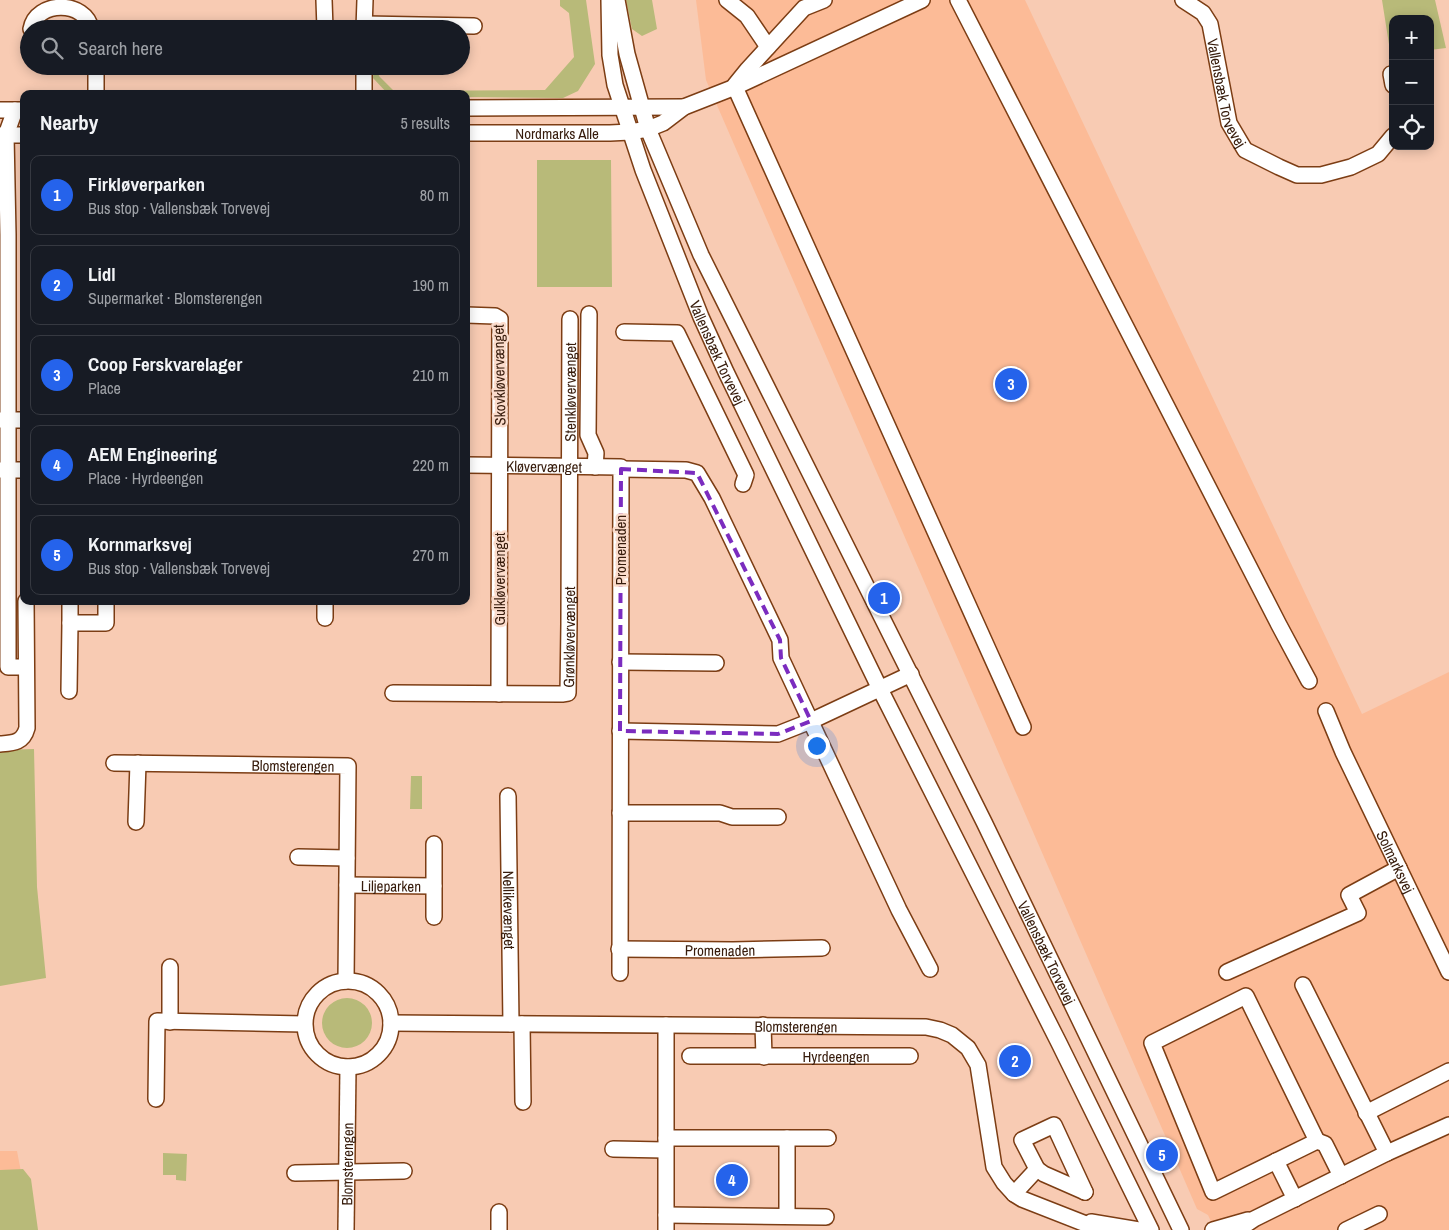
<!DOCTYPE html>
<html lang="en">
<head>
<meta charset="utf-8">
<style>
  :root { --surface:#171b24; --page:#20242c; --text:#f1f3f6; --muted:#9ea1a6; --line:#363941; --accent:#2563eb }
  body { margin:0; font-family:"Archivo Narrow",sans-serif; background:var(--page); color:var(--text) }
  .controls { position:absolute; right:15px; top:15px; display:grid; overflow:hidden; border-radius:10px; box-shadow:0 2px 12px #0003 }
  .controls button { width:45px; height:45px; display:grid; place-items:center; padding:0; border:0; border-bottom:1px solid var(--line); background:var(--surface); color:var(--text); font:25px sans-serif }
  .you { position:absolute; left:816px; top:745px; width:18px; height:18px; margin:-12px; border:4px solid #fff; border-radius:50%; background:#1a73e8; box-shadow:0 0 0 8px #1a73e833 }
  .badge { display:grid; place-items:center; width:32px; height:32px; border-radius:50%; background:var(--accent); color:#fff; font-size:16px; font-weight:700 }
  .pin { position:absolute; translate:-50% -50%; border:2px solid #fff; box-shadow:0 1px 5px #0006 }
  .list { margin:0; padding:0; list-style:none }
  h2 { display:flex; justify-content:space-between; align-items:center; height:65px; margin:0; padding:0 20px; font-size:21px }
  h2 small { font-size:16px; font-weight:400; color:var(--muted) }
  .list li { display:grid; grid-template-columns:32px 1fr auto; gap:15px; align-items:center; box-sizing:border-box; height:80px; margin:0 10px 10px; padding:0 10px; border:1px solid var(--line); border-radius:10px }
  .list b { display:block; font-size:19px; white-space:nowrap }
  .list p { margin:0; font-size:16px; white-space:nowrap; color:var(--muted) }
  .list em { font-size:16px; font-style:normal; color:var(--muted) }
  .icon { flex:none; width:28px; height:28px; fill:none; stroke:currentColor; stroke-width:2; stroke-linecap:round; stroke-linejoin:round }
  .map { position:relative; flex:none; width:1449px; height:1230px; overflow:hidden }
  .search { position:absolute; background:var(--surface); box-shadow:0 2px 12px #0003; left:20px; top:20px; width:450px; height:55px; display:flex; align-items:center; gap:12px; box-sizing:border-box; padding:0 18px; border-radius:28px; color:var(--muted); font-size:19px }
  .panel { position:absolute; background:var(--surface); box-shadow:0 2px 12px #0003; left:20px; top:90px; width:450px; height:515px; border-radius:10px }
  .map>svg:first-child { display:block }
</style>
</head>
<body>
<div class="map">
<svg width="1449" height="1230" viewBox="0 0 1449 1230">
  <rect width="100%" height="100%" fill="#f8cbb3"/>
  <!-- built -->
  <path fill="#fcbb97" d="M 696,0 L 1025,0 L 1362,714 L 1449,672 L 1449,1230 L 1215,1230 L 1208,1215 L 1197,1209 L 706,80 Z
    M 0,1151 L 17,1151 L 32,1230 L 0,1230 Z"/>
  <!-- green -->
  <path fill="#b8ba79" d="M 560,0 L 586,0 L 595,64 L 578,91 L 563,98 L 466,97 L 466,94 L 388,94 L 373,78 L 374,68 L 377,68 L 379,76 L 394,91 L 545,90 L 574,57 L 569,13 L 560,6 Z
    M 626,0 L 652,0 L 657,29 L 642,36 L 632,29 Z
    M 1382,0 L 1435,0 L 1446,48 L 1430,50 L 1430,19 L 1393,19 L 1393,56 L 1391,57 Z
    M 537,160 L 611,160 L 612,287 L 537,287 Z
    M 34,749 L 37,887 L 46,978 L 0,986 L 0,750 Z
    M 411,776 L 422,776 L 422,809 L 410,809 Z
    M322 1023a25 25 0 1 1 50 0a25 25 0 1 1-50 0Z
    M 163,1153 L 187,1154 L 186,1181 L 176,1180 L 176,1175 L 163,1175 Z
    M 23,1169 L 31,1179 L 38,1230 L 0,1230 L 0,1170 Z"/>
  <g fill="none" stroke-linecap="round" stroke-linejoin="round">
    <defs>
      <g id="minor">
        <path d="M 324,0 L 325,29"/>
        <path id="s1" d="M 609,0 L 610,55 L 615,85 L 643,170 L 701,317 L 726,372 L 880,689 L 1059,1043 L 1151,1230"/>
        <path id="s2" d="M 617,0 L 627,54 L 648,129 L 701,255 L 984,822 L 1181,1230"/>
        <path d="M 727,0 L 747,16 L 768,47"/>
        <path d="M 958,0 L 1279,625 L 1309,681"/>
        <path id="s3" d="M 1183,0 L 1203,13 L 1210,24 L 1229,123 L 1245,150 L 1279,167 L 1297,175 L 1321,175 L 1351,167 L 1378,154 L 1393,136"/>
        <path d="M 365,24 L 474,26"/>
        <path d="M 31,29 C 36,0 86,0 91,29"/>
        <path d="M 364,29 L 365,0"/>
        <path d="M 364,66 L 364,94"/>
        <path d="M 1391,74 L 1393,85"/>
        <path d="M 735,85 L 748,69 L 804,8 L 824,0"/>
        <path d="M 735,87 L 1023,727"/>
        <path d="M 96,94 L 96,66"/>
        <path d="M 466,108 L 684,107"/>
        <path d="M 0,110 L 24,110"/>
        <path d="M 15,110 L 6,135 L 8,235 L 8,667 L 26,667"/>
        <path id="s4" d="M 466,133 L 610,133 L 630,132 L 648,129 L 663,123 L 684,107 L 735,87 L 922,0"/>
        <path d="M 0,135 L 24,135"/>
        <path d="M 589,314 L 588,435 L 596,453 L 595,467"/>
        <path d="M 466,315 L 495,316 L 500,319 L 499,694"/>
        <path d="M 624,332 L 677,333 L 746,475 L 743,484"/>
        <path d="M 0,420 L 24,420"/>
        <path id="s5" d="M 466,465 L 621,467 L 620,973"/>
        <path d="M 621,469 L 686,470 L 697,473 L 712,498 L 780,640 L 781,658 L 899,910 L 930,969"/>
        <path d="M 0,470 L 24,470"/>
        <path d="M 70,601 L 70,623 L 106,623 L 106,601"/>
        <path d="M 325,601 L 325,618"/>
        <path d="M 620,662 L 716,663"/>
        <path d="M 69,691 L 70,623"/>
        <path id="s6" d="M 393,693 L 562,694 L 568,693 L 569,624 L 570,319"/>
        <path id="s7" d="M 1326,711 L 1343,752 L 1449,972"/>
        <path d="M 620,731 L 778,734 L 811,721 L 911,674"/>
        <path d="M 0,744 C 13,743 23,743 27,728 L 26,601"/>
        <path id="s8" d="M 114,763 L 348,766 L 346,981"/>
        <path id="s9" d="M 508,796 L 511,1024"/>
        <path d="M 620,813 L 720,813 L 732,817 L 778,817"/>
        <path d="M 136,822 L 138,763"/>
        <path d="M 434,844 L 434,917"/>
        <path d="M 298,857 L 347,858"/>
        <path id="s10" d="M 347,885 L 434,886"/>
        <path id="s11" d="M 619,949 L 733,950 L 822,948"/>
        <path d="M 170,967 L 170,1022"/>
        <path d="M 1227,972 L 1358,913 L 1349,895 L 1399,868"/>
        <circle cx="348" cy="1024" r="43"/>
        <path d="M 1303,985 L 1387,1153"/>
        <path d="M 1246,996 L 1317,1141 L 1213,1192 L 1152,1043 Z"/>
        <path id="s12" d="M 391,1023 L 926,1027 L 940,1030 L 952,1035 L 968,1048 L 978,1065 L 994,1167 L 1004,1183 L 1014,1194 L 1022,1199 L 1101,1230"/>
        <path d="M 522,1024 L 523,1102"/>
        <path d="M 763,1025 L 764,1057"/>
        <path id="s13" d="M 690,1056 L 910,1056"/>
        <path d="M 156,1099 L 157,1021 L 304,1024"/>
        <path d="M 1366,1113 L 1449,1071"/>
        <path d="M 666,1138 L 828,1138"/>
        <path d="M 787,1138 L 787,1216"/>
        <path d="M 1317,1141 L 1325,1144 L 1341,1176"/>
        <path d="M 613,1149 L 665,1150"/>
        <path d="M 1276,1161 L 1295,1199"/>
        <path d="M 1037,1169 L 1044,1174 L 1085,1192"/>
        <path d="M 295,1173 L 404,1171"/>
        <path d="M 1014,1194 L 1037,1169 L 1022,1140 L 1054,1125 L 1085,1192"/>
        <path d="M 666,1215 L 826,1217"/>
        <path d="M 1091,1222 L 1139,1230"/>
        <path id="s14" d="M 346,1230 L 348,1067"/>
        <path d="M 499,1230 L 499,1212"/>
        <path d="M 666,1230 L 666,1025"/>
        <path d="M 1213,1230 L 1248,1220"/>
        <path d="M 1238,1230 L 1254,1219 L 1387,1153 L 1449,1125"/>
        <path d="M 1346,1230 L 1379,1214"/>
      </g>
    </defs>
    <!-- minor casing -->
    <use href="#minor" stroke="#7c3d14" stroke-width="18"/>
    <!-- minor -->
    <use href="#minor" stroke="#fff" stroke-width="15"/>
  </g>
  <!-- marked area -->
  <path fill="none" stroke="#7b2cbf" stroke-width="4" stroke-dasharray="10 6" stroke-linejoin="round" d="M 621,469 L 697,473 L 780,640 L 781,658 L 811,721 L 778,734 L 620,731 Z"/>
  <g text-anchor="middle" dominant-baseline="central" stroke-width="5" stroke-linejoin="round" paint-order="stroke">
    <!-- street labels -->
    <g font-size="15" fill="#361b0b" stroke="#fbdccc">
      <text stroke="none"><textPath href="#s3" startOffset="108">Vallensbæk Torvevej</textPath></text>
      <text stroke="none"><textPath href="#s4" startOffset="91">Nordmarks Alle</textPath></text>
      <text stroke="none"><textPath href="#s1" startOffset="372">Vallensbæk Torvevej</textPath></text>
      <text transform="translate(499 375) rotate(-91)">Skovkløvervænget</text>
      <text stroke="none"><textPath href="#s6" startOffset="476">Stenkløvervænget</textPath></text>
      <text stroke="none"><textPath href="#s5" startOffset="78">Kløvervænget</textPath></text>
      <text transform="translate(620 550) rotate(-90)">Promenaden</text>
      <text transform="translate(499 579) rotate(-90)">Gulkløvervænget</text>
      <text stroke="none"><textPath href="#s6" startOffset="231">Grønkløvervænget</textPath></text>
      <text stroke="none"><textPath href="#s8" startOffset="179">Blomsterengen</textPath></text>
      <text stroke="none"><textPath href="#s7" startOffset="166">Solmarksvej</textPath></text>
      <text stroke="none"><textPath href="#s10" startOffset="44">Liljeparken</textPath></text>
      <text stroke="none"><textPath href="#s9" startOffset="114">Nellikevænget</textPath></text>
      <text stroke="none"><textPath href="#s11" startOffset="101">Promenaden</textPath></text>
      <text stroke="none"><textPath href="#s2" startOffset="1048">Vallensbæk Torvevej</textPath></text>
      <text stroke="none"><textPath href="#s12" startOffset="405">Blomsterengen</textPath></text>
      <text stroke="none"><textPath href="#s13" startOffset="146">Hyrdeengen</textPath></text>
      <text stroke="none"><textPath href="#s14" startOffset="66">Blomsterengen</textPath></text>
    </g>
  </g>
</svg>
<div class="controls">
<button>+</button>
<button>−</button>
<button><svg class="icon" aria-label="locate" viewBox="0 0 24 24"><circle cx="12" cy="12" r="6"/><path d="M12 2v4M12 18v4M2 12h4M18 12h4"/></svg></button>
</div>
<div class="you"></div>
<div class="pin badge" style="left:884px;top:598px">1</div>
<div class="pin badge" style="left:1015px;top:1061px">2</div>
<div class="pin badge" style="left:1011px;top:384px">3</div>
<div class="pin badge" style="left:732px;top:1180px">4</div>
<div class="pin badge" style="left:1162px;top:1155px">5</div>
<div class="search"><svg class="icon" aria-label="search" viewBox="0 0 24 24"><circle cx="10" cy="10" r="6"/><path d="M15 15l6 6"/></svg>Search here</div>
<section class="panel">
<h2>Nearby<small>5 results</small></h2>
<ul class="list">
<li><span class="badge">1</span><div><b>Firkløverparken</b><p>Bus stop · Vallensbæk Torvevej</p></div><em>80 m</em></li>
<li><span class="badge">2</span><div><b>Lidl</b><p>Supermarket · Blomsterengen</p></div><em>190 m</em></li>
<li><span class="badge">3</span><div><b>Coop Ferskvarelager</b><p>Place</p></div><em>210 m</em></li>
<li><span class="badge">4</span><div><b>AEM Engineering</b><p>Place · Hyrdeengen</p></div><em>220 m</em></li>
<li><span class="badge">5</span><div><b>Kornmarksvej</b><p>Bus stop · Vallensbæk Torvevej</p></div><em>270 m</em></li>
</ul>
</section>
</div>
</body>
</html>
